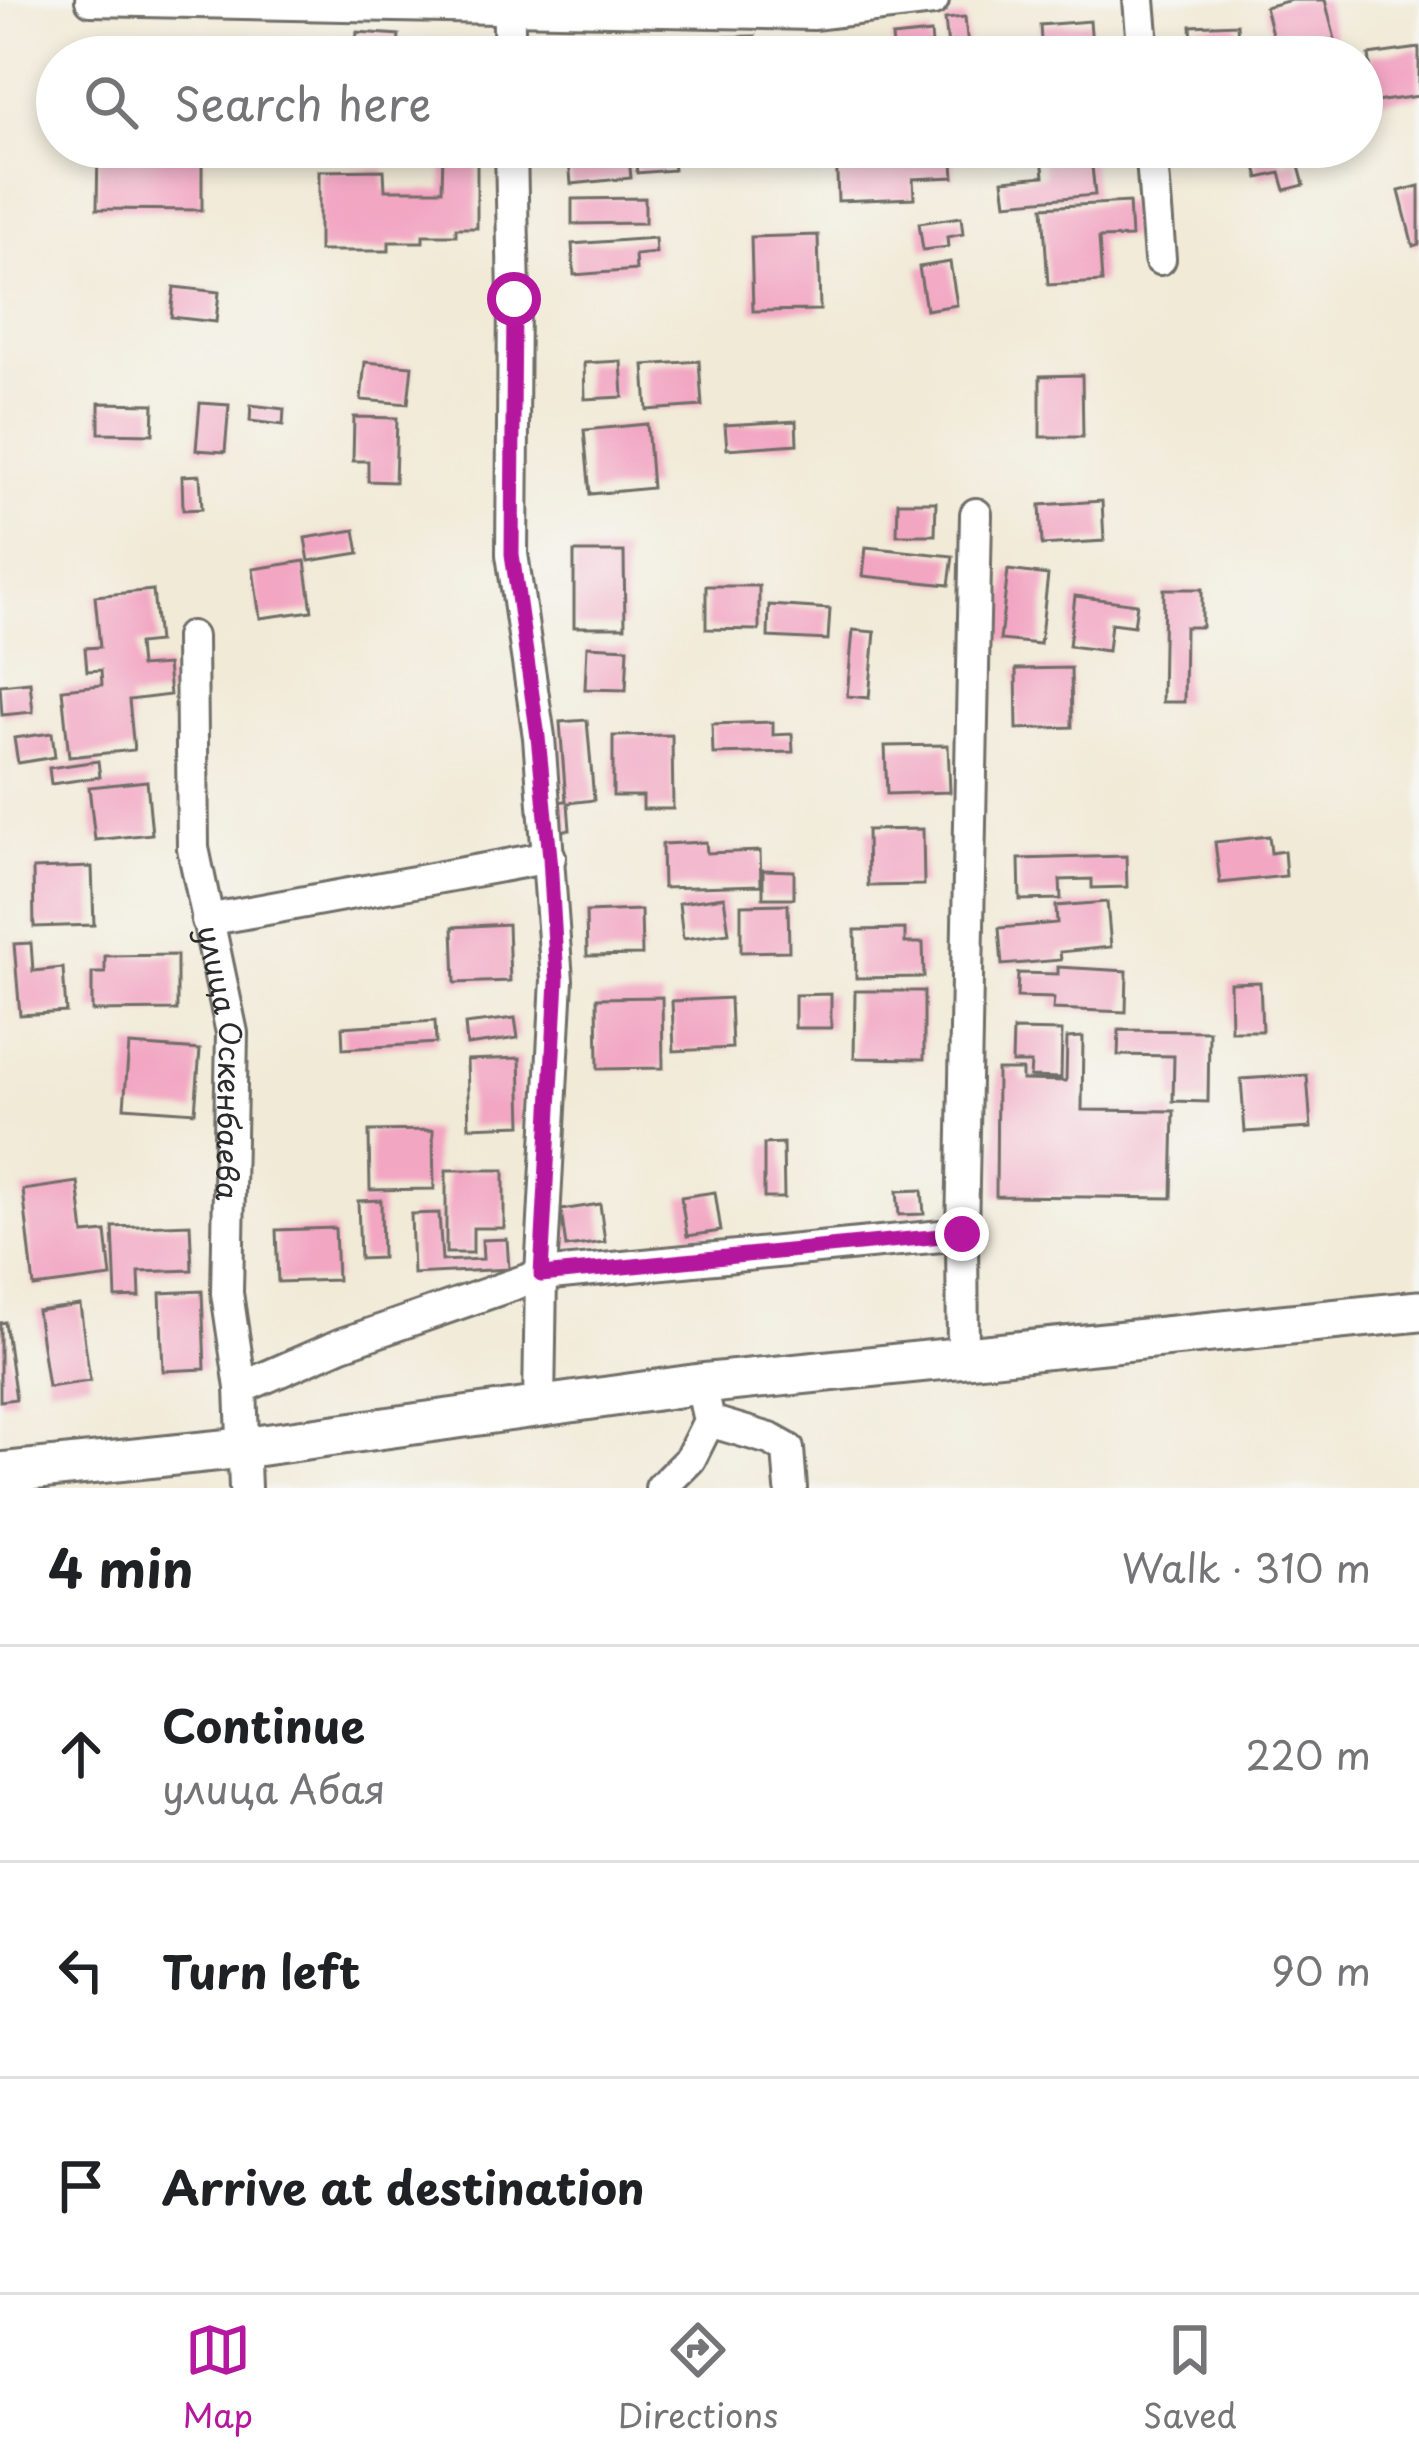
<!DOCTYPE html>
<html lang="en">
<head>
<meta charset="utf-8">
<style>
  :root { --surface:#fff; --page:#f2f2f2; --text:#202124; --muted:#757577; --line:#e0e0e0; --accent:#b5179e }
  body { margin:0; font-family:"Playpen Sans",sans-serif; background:var(--page); color:var(--text) }
  .stop { position:absolute; width:36px; height:36px; margin:-27px; border:9px solid #b5179e; border-radius:50%; background:#fff }
  .stop.end { background:#b5179e; border-color:#fff; box-shadow:0 3px 12px #0008 }
  .list { margin:0; padding:0; list-style:none }
  h2 { display:flex; justify-content:space-between; align-items:center; height:156px; margin:0; padding:0 48px; font-size:51px }
  h2 small { font-size:39px; font-weight:400; color:var(--muted) }
  .list li { display:grid; grid-template-columns:78px 1fr auto; gap:36px; align-items:center; box-sizing:border-box; height:216px; padding:0 48px; border-top:3px solid var(--line) }
  .list b { display:block; font-size:45px; white-space:nowrap }
  .list p { margin:0; font-size:39px; white-space:nowrap; color:var(--muted) }
  .list em { font-size:39px; font-style:normal; color:var(--muted) }
  .icon { flex:none; width:66px; height:66px; fill:none; stroke:currentColor; stroke-width:2; stroke-linecap:round; stroke-linejoin:round }
  .map { position:relative; flex:none; width:1419px; height:1488px; overflow:hidden }
  .search { position:absolute; background:var(--surface); box-shadow:0 6px 18px #0003; left:36px; right:36px; top:36px; height:132px; display:flex; align-items:center; gap:30px; box-sizing:border-box; padding:0 42px; border-radius:66px; color:var(--muted); font-size:45px }
  .sheet { height:804px; background:var(--surface) }
  nav { display:flex; justify-content:space-around; align-items:center; box-sizing:border-box; height:168px; border-top:3px solid var(--line); background:var(--surface); font-size:33px; color:var(--muted) }
  nav a { display:grid; justify-items:center; gap:6px }
  nav .on { color:var(--accent) }
  .map>svg:first-child { display:block }
</style>
</head>
<body>
<div class="map">
<svg width="1419" height="1488" viewBox="0 0 1419 1488">
  <rect width="100%" height="100%" fill="#f6f6f2"/>
  <filter id="ink" filterUnits="userSpaceOnUse"><feTurbulence type="fractalNoise" baseFrequency=".00833" numOctaves="2"/><feDisplacementMap in="SourceGraphic" scale="24" xChannelSelector="R" yChannelSelector="G"/><feConvolveMatrix kernelMatrix="1 2 1 2 8 2 1 2 1" color-interpolation-filters="sRGB"/></filter>
  <filter id="wash" filterUnits="userSpaceOnUse"><feTurbulence type="fractalNoise" baseFrequency=".004" numOctaves="4" result="noise"/><feDisplacementMap in="SourceGraphic" scale="48" xChannelSelector="R" yChannelSelector="G"/><feGaussianBlur stdDeviation="2.7" result="paint"/><feColorMatrix in="noise" values="0 0 0 0 0 0 0 0 0 0 0 0 0 0 0 0 0 1.4 0 .05"/><feComposite in="paint" operator="in"/></filter>
  <g filter="url(#wash)">
    <rect width="100%" height="100%" fill="#f1ead7"/>
    <g id="blocks">
      <!-- building -->
      <path fill="#f2a6c2" d="M 1291,0 L 1325,0 L 1338,51 L 1316,57 L 1278,57 L 1265,7 Z
        M 965,17 L 969,57 L 949,57 L 945,19 Z
        M 1090,21 L 1093,57 L 1042,57 L 1040,25 Z
        M 1237,24 L 1239,57 L 1193,57 L 1191,26 Z
        M 357,32 L 399,35 L 397,57 L 355,56 Z
        M 931,33 L 933,57 L 894,57 L 892,37 Z
        M 755,36 L 756,57 L 712,57 L 711,37 Z
        M 1419,48 L 1419,96 L 1375,102 L 1369,55 Z
        M 98,147 L 202,147 L 202,210 L 97,209 Z
        M 568,147 L 628,147 L 631,178 L 571,184 Z
        M 634,147 L 702,147 L 703,154 L 673,157 L 674,170 L 637,173 Z
        M 836,147 L 952,147 L 954,177 L 913,179 L 914,198 L 838,201 Z
        M 1041,147 L 1090,147 L 1095,195 L 1006,203 L 1003,180 L 1044,176 Z
        M 443,152 L 477,152 L 477,228 L 456,228 L 456,235 L 423,235 L 423,242 L 389,242 L 389,251 L 319,251 L 319,171 L 384,170 L 385,190 L 442,190 Z
        M 1278,153 L 1281,164 L 1297,159 L 1304,185 L 1285,190 L 1280,173 L 1259,178 L 1254,159 Z
        M 1419,186 L 1419,244 L 1413,246 L 1399,191 Z
        M 645,198 L 645,223 L 572,224 L 572,199 Z
        M 1129,202 L 1131,237 L 1099,238 L 1102,282 L 1048,285 L 1043,207 Z
        M 961,217 L 963,234 L 947,237 L 948,247 L 923,250 L 919,223 Z
        M 818,235 L 820,310 L 753,311 L 751,237 Z
        M 655,238 L 656,253 L 635,255 L 636,270 L 574,275 L 572,244 Z
        M 950,262 L 957,305 L 926,310 L 919,267 Z
        M 174,287 L 219,292 L 216,322 L 171,317 Z
        M 621,361 L 623,397 L 585,399 L 584,363 Z
        M 699,361 L 702,406 L 647,410 L 644,365 Z
        M 365,362 L 412,366 L 408,404 L 361,400 Z
        M 1082,375 L 1083,437 L 1040,437 L 1040,376 Z
        M 99,403 L 154,404 L 153,434 L 99,433 Z
        M 200,403 L 229,405 L 225,452 L 196,450 Z
        M 251,405 L 284,409 L 283,425 L 250,421 Z
        M 354,417 L 397,418 L 395,482 L 368,481 L 368,461 L 353,461 Z
        M 796,421 L 797,444 L 727,449 L 725,425 Z
        M 647,424 L 652,488 L 590,494 L 584,430 Z
        M 200,475 L 202,509 L 183,510 L 182,476 Z
        M 1102,501 L 1104,541 L 1042,545 L 1040,505 Z
        M 898,502 L 936,502 L 935,535 L 897,535 Z
        M 355,530 L 359,553 L 309,561 L 305,538 Z
        M 866,547 L 953,556 L 949,585 L 863,576 Z
        M 574,552 L 624,552 L 625,627 L 574,627 Z
        M 305,561 L 312,611 L 260,618 L 253,569 Z
        M 1008,570 L 1048,575 L 1040,644 L 1000,640 Z
        M 706,586 L 759,586 L 759,630 L 706,629 Z
        M 1164,589 L 1202,589 L 1202,627 L 1185,627 L 1184,702 L 1162,702 Z
        M 153,590 L 158,642 L 138,644 L 140,667 L 167,665 L 170,695 L 129,700 L 134,750 L 69,757 L 62,689 L 102,685 L 101,670 L 87,671 L 85,648 L 100,647 L 95,596 Z
        M 1075,596 L 1137,604 L 1134,626 L 1111,623 L 1108,651 L 1069,646 Z
        M 769,605 L 830,609 L 828,640 L 768,637 Z
        M 853,630 L 875,632 L 869,698 L 847,696 Z
        M 587,646 L 628,648 L 626,690 L 585,689 Z
        M 1071,668 L 1072,727 L 1017,729 L 1016,669 Z
        M 30,682 L 33,712 L 2,715 L 0,685 Z
        M 587,720 L 594,800 L 568,803 L 570,830 L 557,831 L 555,802 L 566,801 L 560,722 Z
        M 773,722 L 773,735 L 792,734 L 793,752 L 713,754 L 712,724 Z
        M 52,733 L 55,757 L 18,763 L 14,738 Z
        M 672,735 L 673,809 L 643,809 L 643,796 L 613,796 L 613,736 Z
        M 948,745 L 950,792 L 887,794 L 885,746 Z
        M 98,761 L 100,777 L 51,784 L 49,768 Z
        M 147,781 L 152,834 L 95,840 L 89,787 Z
        M 923,829 L 924,885 L 868,886 L 867,830 Z
        M 1269,836 L 1271,853 L 1284,851 L 1286,876 L 1220,883 L 1215,842 Z
        M 706,842 L 707,853 L 760,851 L 761,885 L 663,888 L 662,844 Z
        M 1126,856 L 1127,887 L 1092,888 L 1092,879 L 1060,880 L 1061,899 L 1020,900 L 1019,859 Z
        M 92,867 L 94,925 L 34,927 L 33,869 Z
        M 763,870 L 794,871 L 794,898 L 763,898 Z
        M 724,897 L 729,933 L 683,939 L 679,903 Z
        M 1107,902 L 1111,947 L 1060,952 L 1061,960 L 1002,965 L 999,928 L 1057,923 L 1056,906 Z
        M 788,904 L 789,951 L 741,952 L 741,905 Z
        M 641,910 L 642,955 L 587,956 L 586,912 Z
        M 508,924 L 510,981 L 455,983 L 453,927 Z
        M 905,929 L 905,943 L 923,943 L 924,977 L 856,978 L 855,930 Z
        M 31,943 L 33,971 L 63,968 L 66,1012 L 20,1015 L 14,944 Z
        M 177,955 L 177,1010 L 92,1011 L 92,973 L 105,973 L 105,956 Z
        M 1058,967 L 1127,971 L 1126,1012 L 1053,1009 L 1054,998 L 1017,997 L 1018,973 L 1058,974 Z
        M 1260,982 L 1262,1031 L 1231,1031 L 1230,983 Z
        M 855,991 L 924,991 L 924,1059 L 854,1058 Z
        M 831,994 L 831,1028 L 795,1028 L 795,995 Z
        M 662,997 L 663,1068 L 598,1069 L 597,998 Z
        M 730,998 L 732,1048 L 674,1051 L 672,1001 Z
        M 515,1018 L 518,1038 L 467,1045 L 465,1024 Z
        M 435,1021 L 436,1043 L 343,1049 L 342,1027 Z
        M 1013,1030 L 1062,1031 L 1061,1078 L 1030,1077 L 1031,1063 L 1012,1063 Z
        M 1119,1030 L 1209,1031 L 1208,1102 L 1173,1101 L 1174,1056 L 1118,1055 Z
        M 1083,1037 L 1082,1110 L 1174,1111 L 1172,1198 L 996,1196 L 997,1070 L 1022,1070 L 1022,1080 L 1066,1081 L 1067,1038 Z
        M 129,1045 L 200,1050 L 195,1112 L 124,1107 Z
        M 520,1058 L 522,1125 L 469,1127 L 467,1060 Z
        M 1307,1075 L 1311,1128 L 1245,1132 L 1241,1079 Z
        M 433,1130 L 434,1189 L 370,1190 L 369,1131 Z
        M 783,1143 L 784,1198 L 764,1198 L 764,1144 Z
        M 446,1170 L 504,1170 L 504,1228 L 473,1228 L 473,1253 L 446,1253 Z
        M 78,1182 L 84,1234 L 106,1232 L 111,1277 L 34,1287 L 23,1190 Z
        M 922,1190 L 924,1214 L 899,1215 L 897,1191 Z
        M 715,1192 L 721,1231 L 687,1236 L 681,1197 Z
        M 381,1200 L 382,1258 L 360,1259 L 358,1201 Z
        M 600,1204 L 605,1242 L 566,1247 L 561,1210 Z
        M 439,1213 L 442,1261 L 483,1259 L 482,1240 L 507,1239 L 509,1269 L 413,1274 L 411,1214 Z
        M 190,1224 L 192,1270 L 139,1272 L 140,1297 L 116,1298 L 113,1227 Z
        M 335,1228 L 337,1280 L 278,1282 L 276,1230 Z
        M 202,1291 L 205,1369 L 163,1371 L 160,1293 Z
        M 80,1305 L 90,1381 L 48,1387 L 37,1311 Z
        M 5,1322 L 16,1399 L 0,1401 L 0,1323 Z"/>
    </g>
  </g>
  <g filter="url(#ink)">
    <use href="#blocks" fill-opacity="0" stroke="#706e67" stroke-width="3"/>
    <g fill="none" stroke-linecap="round" stroke-linejoin="round">
      <defs>
        <g id="minor">
          <path d="M 91,0 L 813,14 L 933,0"/>
          <path d="M 508,0 L 510,57"/>
          <path d="M 1139,0 L 1144,57"/>
          <path d="M 511,147 L 514,299 L 512,554 L 539,737 L 557,980 L 541,1275 L 539,1405"/>
          <path d="M 1151,147 L 1160,259"/>
          <path id="s1" d="M 191,637 L 193,848 L 232,1033 L 227,1293 L 241,1388 L 245,1488"/>
          <path d="M 207,920 L 550,857"/>
          <path d="M 963,1357 L 962,1234 L 976,514"/>
          <path d="M 241,1388 L 342,1344 L 541,1275 L 962,1234"/>
          <path d="M 709,1421 L 770,1439 L 788,1449 L 791,1488"/>
          <path d="M 661,1488 L 690,1459 L 709,1421 L 705,1403"/>
        </g>
        <path id="major" d="M 0,1473 L 242,1448 L 700,1384 L 1419,1311"/>
      </defs>
      <!-- minor casing -->
      <use href="#minor" stroke="#706e67" stroke-width="36"/>
      <!-- major casing -->
      <use href="#major" stroke="#706e67" stroke-width="45"/>
      <!-- minor -->
      <use href="#minor" stroke="#fff" stroke-width="30"/>
      <!-- major -->
      <use href="#major" stroke="#fff" stroke-width="39"/>
    </g>
  </g>
  <g fill="none" stroke-linecap="round" stroke-linejoin="round" filter="url(#ink)">
    <!-- route -->
    <path stroke="#b5179e" stroke-width="15" d="M 514,299 L 512,554 L 538,737 L 550,857 L 557,980 L 541,1275 L 962,1234"/>
  </g>
  <g text-anchor="middle" dominant-baseline="central" stroke-width="12" stroke-linejoin="round" paint-order="stroke">
    <!-- street labels -->
    <g font-size="30" fill="#2b2b2b" stroke="#f6f6f2">
      <text stroke="none"><textPath href="#s1" startOffset="429">улица Оскенбаева</textPath></text>
    </g>
  </g>
</svg>
<div class="stop" style="left:514px;top:299px"></div>
<div class="stop end" style="left:962px;top:1234px"></div>
<div class="search"><svg class="icon" aria-label="search" viewBox="0 0 24 24"><circle cx="10" cy="10" r="6"/><path d="M15 15l6 6"/></svg>Search here</div>
</div>
<section class="sheet">
<h2>4 min<small>Walk · 310 m</small></h2>
<ul class="list">
<li><svg class="icon" aria-label="ahead" viewBox="0 0 24 24"><path d="M12 20V5M6 11l6-6 6 6"/></svg><div><b>Continue</b><p>улица Абая</p></div><em>220 m</em></li>
<li><svg class="icon" aria-label="left" viewBox="0 0 24 24"><path d="M17 20v-9H6M10 6l-5 5 5 5"/></svg><div><b>Turn left</b></div><em>90 m</em></li>
<li><svg class="icon" aria-label="arrive" viewBox="0 0 24 24"><path d="M6 21V4h12l-3 4 3 4H6"/></svg><div><b>Arrive at destination</b></div></li>
</ul>
</section>
<nav>
<a class="on"><svg class="icon" aria-label="map" viewBox="0 0 24 24"><path d="M3 6l6-2 6 2 6-2v14l-6 2-6-2-6 2zM9 4v14M15 6v14"/></svg>Map</a>
<a><svg class="icon" aria-label="directions" viewBox="0 0 24 24"><path d="M12 3l9 9-9 9-9-9zM9 14v-3h6M13 9l2 2-2 2"/></svg>Directions</a>
<a><svg class="icon" aria-label="saved" viewBox="0 0 24 24"><path d="M7 4h10v16l-5-4-5 4z"/></svg>Saved</a>
</nav>
</body>
</html>
